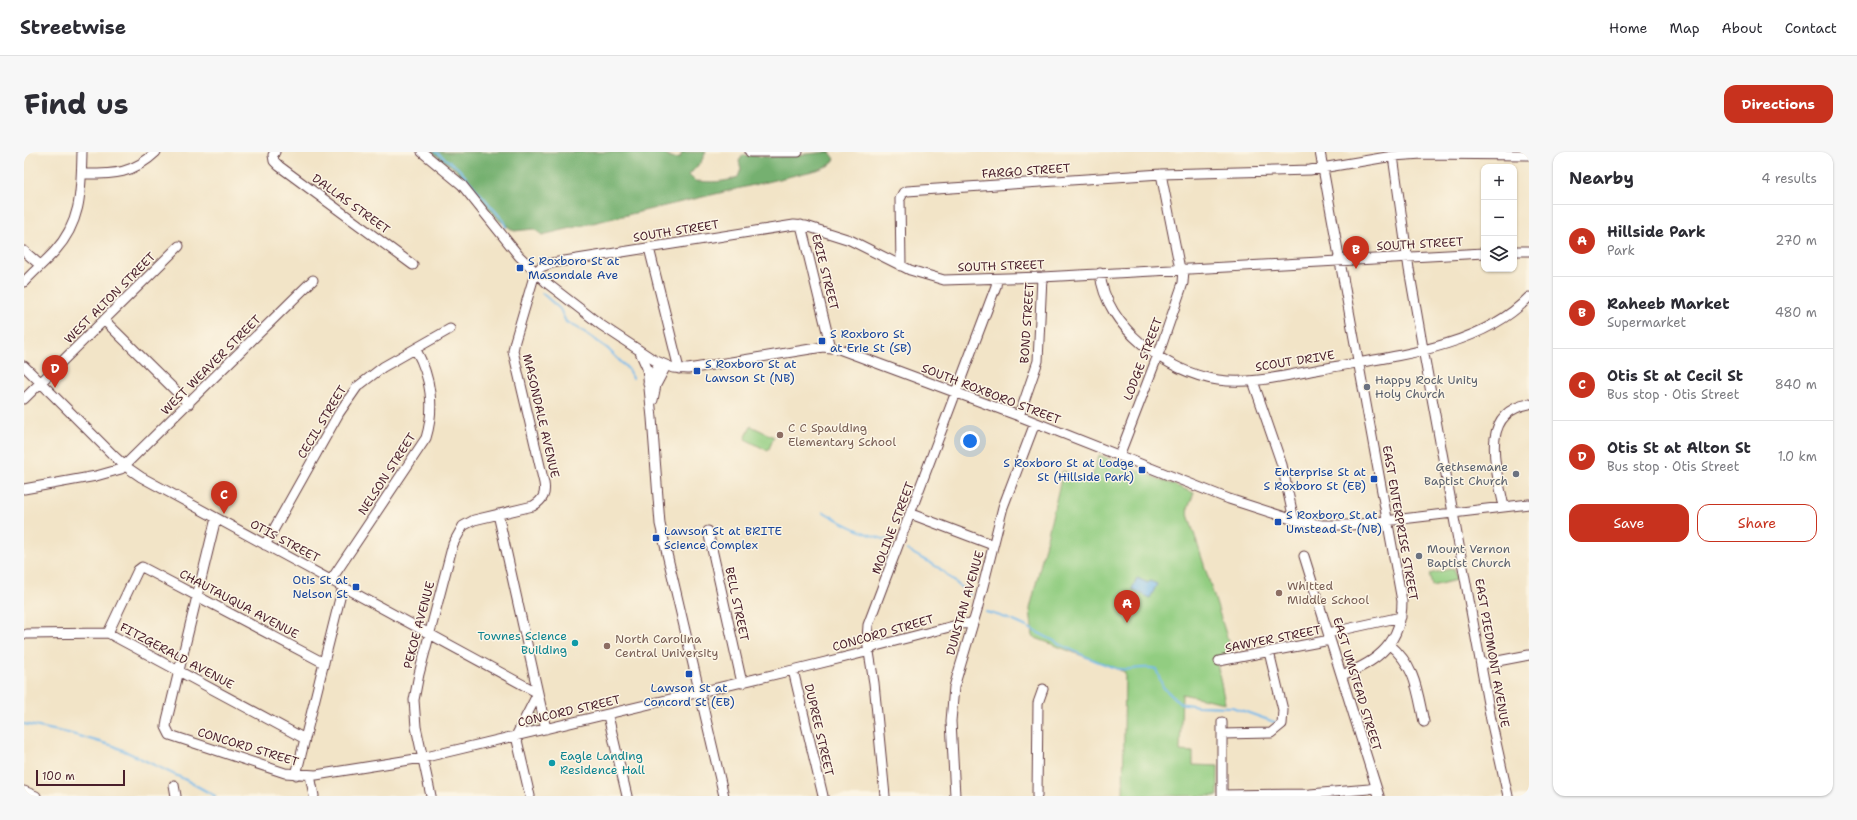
<!DOCTYPE html>
<html lang="en">
<head>
<meta charset="utf-8">
<style>
  :root { --surface:#fff; --page:#f7f7f7; --text:#2b2b33; --muted:#7c7c81; --line:#e1e1e2; --accent:#c8321e }
  body { margin:0; font-family:"Shantell Sans",sans-serif; background:var(--page); color:var(--text) }
  .controls { position:absolute; right:12px; top:12px; display:grid; overflow:hidden; border-radius:8px; box-shadow:0 1px 3px #0004 }
  .controls button { width:36px; height:36px; display:grid; place-items:center; padding:0; border:0; border-bottom:1px solid var(--line); background:var(--surface); color:var(--text); font:20px sans-serif }
  .scale { position:absolute; left:12px; bottom:10px; width:89px; box-sizing:border-box; padding-left:4px; border:2px solid #4a1f2b; border-top:0; font-size:11px; line-height:14px; white-space:nowrap; color:#4a1f2b; -webkit-text-stroke:3px #fcf5e5; paint-order:stroke }
  .you { position:absolute; left:946px; top:289px; width:14px; height:14px; margin:-10px; border:3px solid #fff; border-radius:50%; background:#1a73e8; box-shadow:0 0 0 6px #1a73e833 }
  .badge { display:grid; place-items:center; width:26px; height:26px; border-radius:50%; background:var(--accent); color:#fff; font-size:13px; font-weight:700 }
  .pin { position:absolute; translate:-50% -33px; filter:drop-shadow(0 1px 2px #0008) }
  .pin::after { content:''; position:absolute; top:21px; width:14px; height:12px; background:inherit; clip-path:polygon(0 0,100% 0,50% 100%) }
  .list { margin:0; padding:0; list-style:none }
  h2 { display:flex; justify-content:space-between; align-items:center; height:52px; margin:0; padding:0 16px; font-size:17px }
  h2 small { font-size:13px; font-weight:400; color:var(--muted) }
  .list li { display:grid; grid-template-columns:26px 1fr auto; gap:12px; align-items:center; box-sizing:border-box; height:72px; padding:0 16px; border-top:1px solid var(--line) }
  .list b { display:block; font-size:15px; white-space:nowrap }
  .list p { margin:0; font-size:13px; white-space:nowrap; color:var(--muted) }
  .list em { font-size:13px; font-style:normal; color:var(--muted) }
  .actions { display:flex; gap:8px; padding:12px 16px }
  .actions a { flex:1; padding:9px 0; border:1px solid var(--accent); border-radius:12px; text-align:center; font-size:14px; color:var(--accent) }
  .actions .main { background:var(--accent); color:#fff }
  .icon { flex:none; width:22px; height:22px; fill:none; stroke:currentColor; stroke-width:2; stroke-linecap:round; stroke-linejoin:round }
  .map { position:relative; flex:none; width:1505px; height:644px; overflow:hidden; border-radius:12px }
  header { display:flex; align-items:center; gap:24px; box-sizing:border-box; height:56px; padding:0 20px; background:var(--surface); border-bottom:1px solid var(--line) }
  header strong { font-size:19px }
  nav { display:flex; gap:22px; margin-inline-start:auto; font-size:14px }
  .intro { display:flex; align-items:center; justify-content:space-between; box-sizing:border-box; height:96px; padding:0 24px }
  h1 { margin:0; font-size:28px }
  .button { padding:10px 18px; border-radius:12px; background:var(--accent); color:#fff; font-size:14px; font-weight:700 }
  main { display:flex; gap:24px; padding:0 24px }
  aside { flex:1; background:var(--surface); border-radius:12px; box-shadow:0 1px 3px #0004 }
  .map>svg:first-child { display:block }
</style>
</head>
<body>
<header>
<strong>Streetwise</strong>
<nav><a>Home</a><a>Map</a><a>About</a><a>Contact</a></nav>
</header>
<div class="intro"><h1>Find us</h1><a class="button">Directions</a></div>
<main>
<div class="map">
<svg width="1505" height="644" viewBox="0 0 1505 644">
  <rect width="100%" height="100%" fill="#fcf5e5"/>
  <filter id="ink" filterUnits="userSpaceOnUse"><feTurbulence type="fractalNoise" baseFrequency=".025" numOctaves="2"/><feDisplacementMap in="SourceGraphic" scale="8" xChannelSelector="R" yChannelSelector="G"/><feConvolveMatrix kernelMatrix="1 2 1 2 8 2 1 2 1" color-interpolation-filters="sRGB"/></filter>
  <filter id="wash" filterUnits="userSpaceOnUse"><feTurbulence type="fractalNoise" baseFrequency=".012" numOctaves="4" result="noise"/><feDisplacementMap in="SourceGraphic" scale="16" xChannelSelector="R" yChannelSelector="G"/><feGaussianBlur stdDeviation="0.9" result="paint"/><feColorMatrix in="noise" values="0 0 0 0 0 0 0 0 0 0 0 0 0 0 0 0 0 1.4 0 .05"/><feComposite in="paint" operator="in"/></filter>
  <g filter="url(#wash)">
    <rect width="100%" height="100%" fill="#f2e4c7"/>
    <!-- green -->
    <path fill="#92cd81" stroke="#6e7656" d="M 727,274 L 750,285 L 744,299 L 721,287 Z
      M 1075,303 L 1170,341 L 1163,359 L 1208,501 L 1192,506 L 1201,551 L 1158,542 L 1156,599 L 1169,600 L 1169,613 L 1194,614 L 1194,644 L 1099,644 L 1101,520 L 1009,485 L 1006,457 L 1039,319 L 1066,331 Z
      M 1430,416 L 1432,428 L 1408,434 L 1405,422 Z
      M 511,554 L 516,571 L 505,575 L 504,571 Z"/>
    <!-- forest -->
    <path fill="#75b06f" stroke="#60684d" d="M 408,0 L 640,0 C 644,7 650,7 656,6 L 658,0 L 682,0 L 677,10 L 665,23 L 671,29 C 686,30 700,31 714,25 L 717,17 L 715,9 L 719,3 L 745,5 L 806,0 L 811,7 L 806,13 L 793,18 L 518,83 L 510,77 L 490,79 L 475,68 L 431,17 Z"/>
    <!-- water -->
    <path fill="#76baec" stroke="#606c8c" d="M 1113,426 L 1124,431 L 1126,429 L 1133,432 L 1126,446 L 1108,437 Z"/>
    <g fill="none" stroke-linecap="round" stroke-linejoin="round">
      <!-- stream -->
      <path stroke="#76baec" stroke-width="2" d="M 412,0 L 434,16 L 478,67 L 482,75
        M 518,141 L 536,157 L 542,170 L 559,179 L 583,196 L 603,216 L 609,226
        M 800,360 C 821,373 844,384 868,389
        M 883,398 L 915,416 L 946,443
        M 962,460 C 1002,469 1036,496 1075,510 C 1081,512 1089,516 1095,517 C 1108,519 1120,513 1132,517 L 1139,535 L 1155,551 L 1174,554 L 1208,555 L 1253,571
        M 0,572 L 44,581 L 90,594 L 162,628 L 191,644"/>
    </g>
  </g>
  <g filter="url(#ink)">
    <g fill="none" stroke-linecap="round" stroke-linejoin="round">
      <defs>
        <path id="minor" d="M 251,0 L 249,3 L 250,9 L 255,14 L 389,113
          M 398,0 L 438,33 L 495,104 L 524,132 L 577,173 L 630,208 L 649,216 L 664,217 L 799,195 L 815,197 L 995,264 L 1205,347 L 1270,368 L 1298,373 L 1327,373 L 1505,352
          M 726,0 L 774,0
          M 1296,0 L 1378,449 C 1378,490 1354,510 1318,523
          M 1369,4 L 1385,117 L 1399,197 L 1467,568 L 1484,644
          M 58,22 C 88,22 108,23 132,0
          M 1137,22 L 1156,117
          M 777,73 L 807,196
          M 625,96 L 655,217
          M 0,99 L 16,113
          M 1490,99 L 1505,99
          M 877,114 L 876,47 L 879,41 L 883,39 L 1137,22 L 1286,18 L 1369,4 L 1398,2 L 1505,3
          M 1076,121 C 1081,175 1144,221 1194,228 C 1228,233 1263,223 1297,217 C 1364,205 1456,197 1505,145
          M 0,130 C 10,119 21,110 31,99 C 58,69 57,38 58,0
          M 80,168 L 165,252
          M 615,198 L 623,216 L 628,266 L 636,372 L 700,644
          M 0,214 L 89,303 L 101,314 L 117,325 L 514,541
          M 1229,229 L 1258,313 L 1270,368
          M 624,232 L 636,211
          M 0,247 L 155,94
          M 629,248 L 632,233 L 642,214
          M 995,264 L 1014,209 L 1018,125
          M 1095,304 L 1137,195 L 1159,131 L 1160,117
          M 0,337 L 72,324 L 97,317 L 289,128
          M 1480,355 C 1473,319 1453,261 1505,252
          M 474,362 L 522,577
          M 887,362 L 969,393
          M 192,366 L 143,568 L 142,575 L 146,583 L 261,621 L 292,623 L 398,606 L 769,518 L 838,501 L 852,494 L 937,472 L 949,471
          M 684,379 L 718,531
          M 241,393 L 315,261 L 333,235 L 359,215 L 426,177
          M 1280,404 L 1355,644
          M 307,428 L 402,286 C 411,256 407,225 392,198
          M 84,481 L 114,418 L 118,415 L 300,511
          M 1304,481 L 1377,465
          M 3,482 L 84,481 L 281,587
          M 1365,492 C 1392,515 1393,538 1400,570
          M 1195,509 L 1306,488
          M 1458,512 L 1505,503
          M 769,518 L 799,644
          M 585,568 L 603,644
          M 1198,570 L 1198,644
          M 1198,582 L 1247,581 L 1258,572 L 1259,558 L 1245,500
          M 272,623 L 319,434
          M 286,623 L 290,644
          M 150,633 L 152,644
          M 0,639 L 12,644
          M 1198,643 L 1286,642 L 1345,637 L 1352,635
          M 407,644 L 392,575 L 390,548 L 395,522 L 429,392 L 439,374 L 450,368 L 509,354 C 519,348 522,342 520,331 L 489,199 L 491,189 L 511,121 L 517,115 L 528,111 L 770,73 L 782,74 L 826,88 L 886,118 L 920,128 L 1018,125 L 1460,101
          M 506,644 L 492,584 L 514,541
          M 861,644 L 850,531 L 843,488 L 844,473 L 972,134 L 973,127
          M 931,644 L 927,569 L 930,535 L 953,458 L 979,355 L 1011,271
          M 1013,644 L 1014,551 L 1019,537"/>
      </defs>
      <!-- minor casing -->
      <use href="#minor" stroke="#633d42" stroke-width="11"/>
      <!-- minor -->
      <use href="#minor" stroke="#fff" stroke-width="9"/>
    </g>
  </g>
  <!-- markers -->
  <g fill="#1a4fb4" stroke="#fcf5e5" stroke-width="1.5">
    <rect x="492" y="112" width="8" height="8" rx="2"/>
    <rect x="794" y="185" width="8" height="8" rx="2"/>
    <rect x="669" y="215" width="8" height="8" rx="2"/>
    <rect x="1114" y="314" width="8" height="8" rx="2"/>
    <rect x="1346" y="323" width="8" height="8" rx="2"/>
    <rect x="1250" y="366" width="8" height="8" rx="2"/>
    <rect x="628" y="382" width="8" height="8" rx="2"/>
    <rect x="328" y="431" width="8" height="8" rx="2"/>
    <rect x="661" y="518" width="8" height="8" rx="2"/>
  </g>
  <g fill="#6b7280" stroke="#fcf5e5" stroke-width="1.5">
    <circle cx="1343" cy="235" r="4"/>
    <circle cx="1492" cy="322" r="4"/>
    <circle cx="1395" cy="404" r="4"/>
  </g>
  <g fill="#8d6e63" stroke="#fcf5e5" stroke-width="1.5">
    <circle cx="756" cy="283" r="4"/>
    <circle cx="1255" cy="441" r="4"/>
    <circle cx="583" cy="494" r="4"/>
  </g>
  <g fill="#0f9aa8" stroke="#fcf5e5" stroke-width="1.5">
    <circle cx="551" cy="491" r="4"/>
    <circle cx="528" cy="611" r="4"/>
  </g>
  <g text-anchor="middle" dominant-baseline="central" stroke-width="3" stroke-linejoin="round" paint-order="stroke">
    <!-- street labels -->
    <g font-size="12" fill="#4a1f2b" stroke="#fcf5e5">
      <text transform="translate(1002 19) rotate(-4)">FARGO STREET</text>
      <text transform="translate(327 52) rotate(36)">DALLAS STREET</text>
      <text transform="translate(652 79) rotate(-9)">SOUTH STREET</text>
      <text transform="translate(1396 92) rotate(-3)">SOUTH STREET</text>
      <text transform="translate(977 114) rotate(-2)">SOUTH STREET</text>
      <text transform="translate(801 120) rotate(76)">ERIE STREET</text>
      <text transform="translate(86 146) rotate(-45)">WEST ALTON STREET</text>
      <text transform="translate(1003 171) rotate(-86)">BOND STREET</text>
      <text transform="translate(1119 207) rotate(-69)">LODGE STREET</text>
      <text transform="translate(1271 209) rotate(-9)">SCOUT DRIVE</text>
      <text transform="translate(187 213) rotate(-45)">WEST WEAVER STREET</text>
      <text transform="translate(967 242) rotate(21)">SOUTH ROXBORO STREET</text>
      <text transform="translate(517 264) rotate(77)">MASONDALE AVENUE</text>
      <text transform="translate(298 270) rotate(-59)">CECIL STREET</text>
      <text transform="translate(363 322) rotate(-57)">NELSON STREET</text>
      <text transform="translate(1376 371) rotate(80)">EAST ENTERPRISE STREET</text>
      <text transform="translate(869 376) rotate(-69)">MOLINE STREET</text>
      <text transform="translate(261 389) rotate(28)">OTIS STREET</text>
      <text transform="translate(941 451) rotate(-74)">DUNSTAN AVENUE</text>
      <text transform="translate(215 452) rotate(28)">CHAUTAUQUA AVENUE</text>
      <text transform="translate(713 452) rotate(78)">BELL STREET</text>
      <text transform="translate(395 473) rotate(-75)">PEKOE AVENUE</text>
      <text transform="translate(859 481) rotate(-16)">CONCORD STREET</text>
      <text transform="translate(1249 487) rotate(-11)">SAWYER STREET</text>
      <text transform="translate(1468 501) rotate(80)">EAST PIEDMONT AVENUE</text>
      <text transform="translate(153 504) rotate(28)">FITZGERALD AVENUE</text>
      <text transform="translate(1333 532) rotate(73)">EAST UMSTEAD STREET</text>
      <text transform="translate(545 559) rotate(-13)">CONCORD STREET</text>
      <text transform="translate(795 578) rotate(77)">DUPREE STREET</text>
      <text transform="translate(224 595) rotate(17)">CONCORD STREET</text>
    </g>
    <!-- transit labels -->
    <g font-size="12" fill="#164399" stroke="#fcf5e5" text-anchor="start">
      <text x="504" y="109">S Roxboro St at<tspan x="504" dy="14">Masondale Ave</tspan></text>
      <text x="806" y="182">S Roxboro St<tspan x="806" dy="14">at Erie St (SB)</tspan></text>
      <text x="681" y="212">S Roxboro St at<tspan x="681" dy="14">Lawson St (NB)</tspan></text>
      <text x="1110" y="311" text-anchor="end">S Roxboro St at Lodge<tspan x="1110" dy="14">St (Hillside Park)</tspan></text>
      <text x="1342" y="320" text-anchor="end">Enterprise St at<tspan x="1342" dy="14">S Roxboro St (EB)</tspan></text>
      <text x="1262" y="363">S Roxboro St at<tspan x="1262" dy="14">Umstead St (NB)</tspan></text>
      <text x="640" y="379">Lawson St at BRITE<tspan x="640" dy="14">Science Complex</tspan></text>
      <text x="324" y="428" text-anchor="end">Otis St at<tspan x="324" dy="14">Nelson St</tspan></text>
      <text x="665" y="536" text-anchor="middle">Lawson St at<tspan x="665" dy="14">Concord St (EB)</tspan></text>
    </g>
    <!-- worship labels -->
    <g font-size="12" fill="#5b616d" stroke="#fcf5e5" text-anchor="start">
      <text x="1351" y="228">Happy Rock Unity<tspan x="1351" dy="14">Holy Church</tspan></text>
      <text x="1484" y="315" text-anchor="end">Gethsemane<tspan x="1484" dy="14">Baptist Church</tspan></text>
      <text x="1403" y="397">Mount Vernon<tspan x="1403" dy="14">Baptist Church</tspan></text>
    </g>
    <!-- education labels -->
    <g font-size="12" fill="#785e54" stroke="#fcf5e5" text-anchor="start">
      <text x="764" y="276">C C Spaulding<tspan x="764" dy="14">Elementary School</tspan></text>
      <text x="1263" y="434">Whitted<tspan x="1263" dy="14">Middle School</tspan></text>
      <text x="591" y="487">North Carolina<tspan x="591" dy="14">Central University</tspan></text>
    </g>
    <!-- culture labels -->
    <g font-size="12" fill="#0d838f" stroke="#fcf5e5" text-anchor="end">
      <text x="543" y="484">Townes Science<tspan x="543" dy="14">Building</tspan></text>
      <text x="536" y="604" text-anchor="start">Eagle Landing<tspan x="536" dy="14">Residence Hall</tspan></text>
    </g>
  </g>
</svg>
<div class="controls">
<button>+</button>
<button>−</button>
<button><svg class="icon" aria-label="layers" viewBox="0 0 24 24"><path d="M12 4l9 5-9 5-9-5zM3 14l9 5 9-5"/></svg></button>
</div>
<div class="scale">100 m</div>
<div class="you"></div>
<div class="pin badge" style="left:1103px;top:471px">A</div>
<div class="pin badge" style="left:1332px;top:117px">B</div>
<div class="pin badge" style="left:200px;top:362px">C</div>
<div class="pin badge" style="left:31px;top:236px">D</div>
</div>
<aside>
<h2>Nearby<small>4 results</small></h2>
<ul class="list">
<li><span class="badge">A</span><div><b>Hillside Park</b><p>Park</p></div><em>270 m</em></li>
<li><span class="badge">B</span><div><b>Raheeb Market</b><p>Supermarket</p></div><em>480 m</em></li>
<li><span class="badge">C</span><div><b>Otis St at Cecil St</b><p>Bus stop · Otis Street</p></div><em>840 m</em></li>
<li><span class="badge">D</span><div><b>Otis St at Alton St</b><p>Bus stop · Otis Street</p></div><em>1.0 km</em></li>
</ul>
<div class="actions"><a class="main">Save</a><a>Share</a></div>
</aside>
</main>
</body>
</html>
